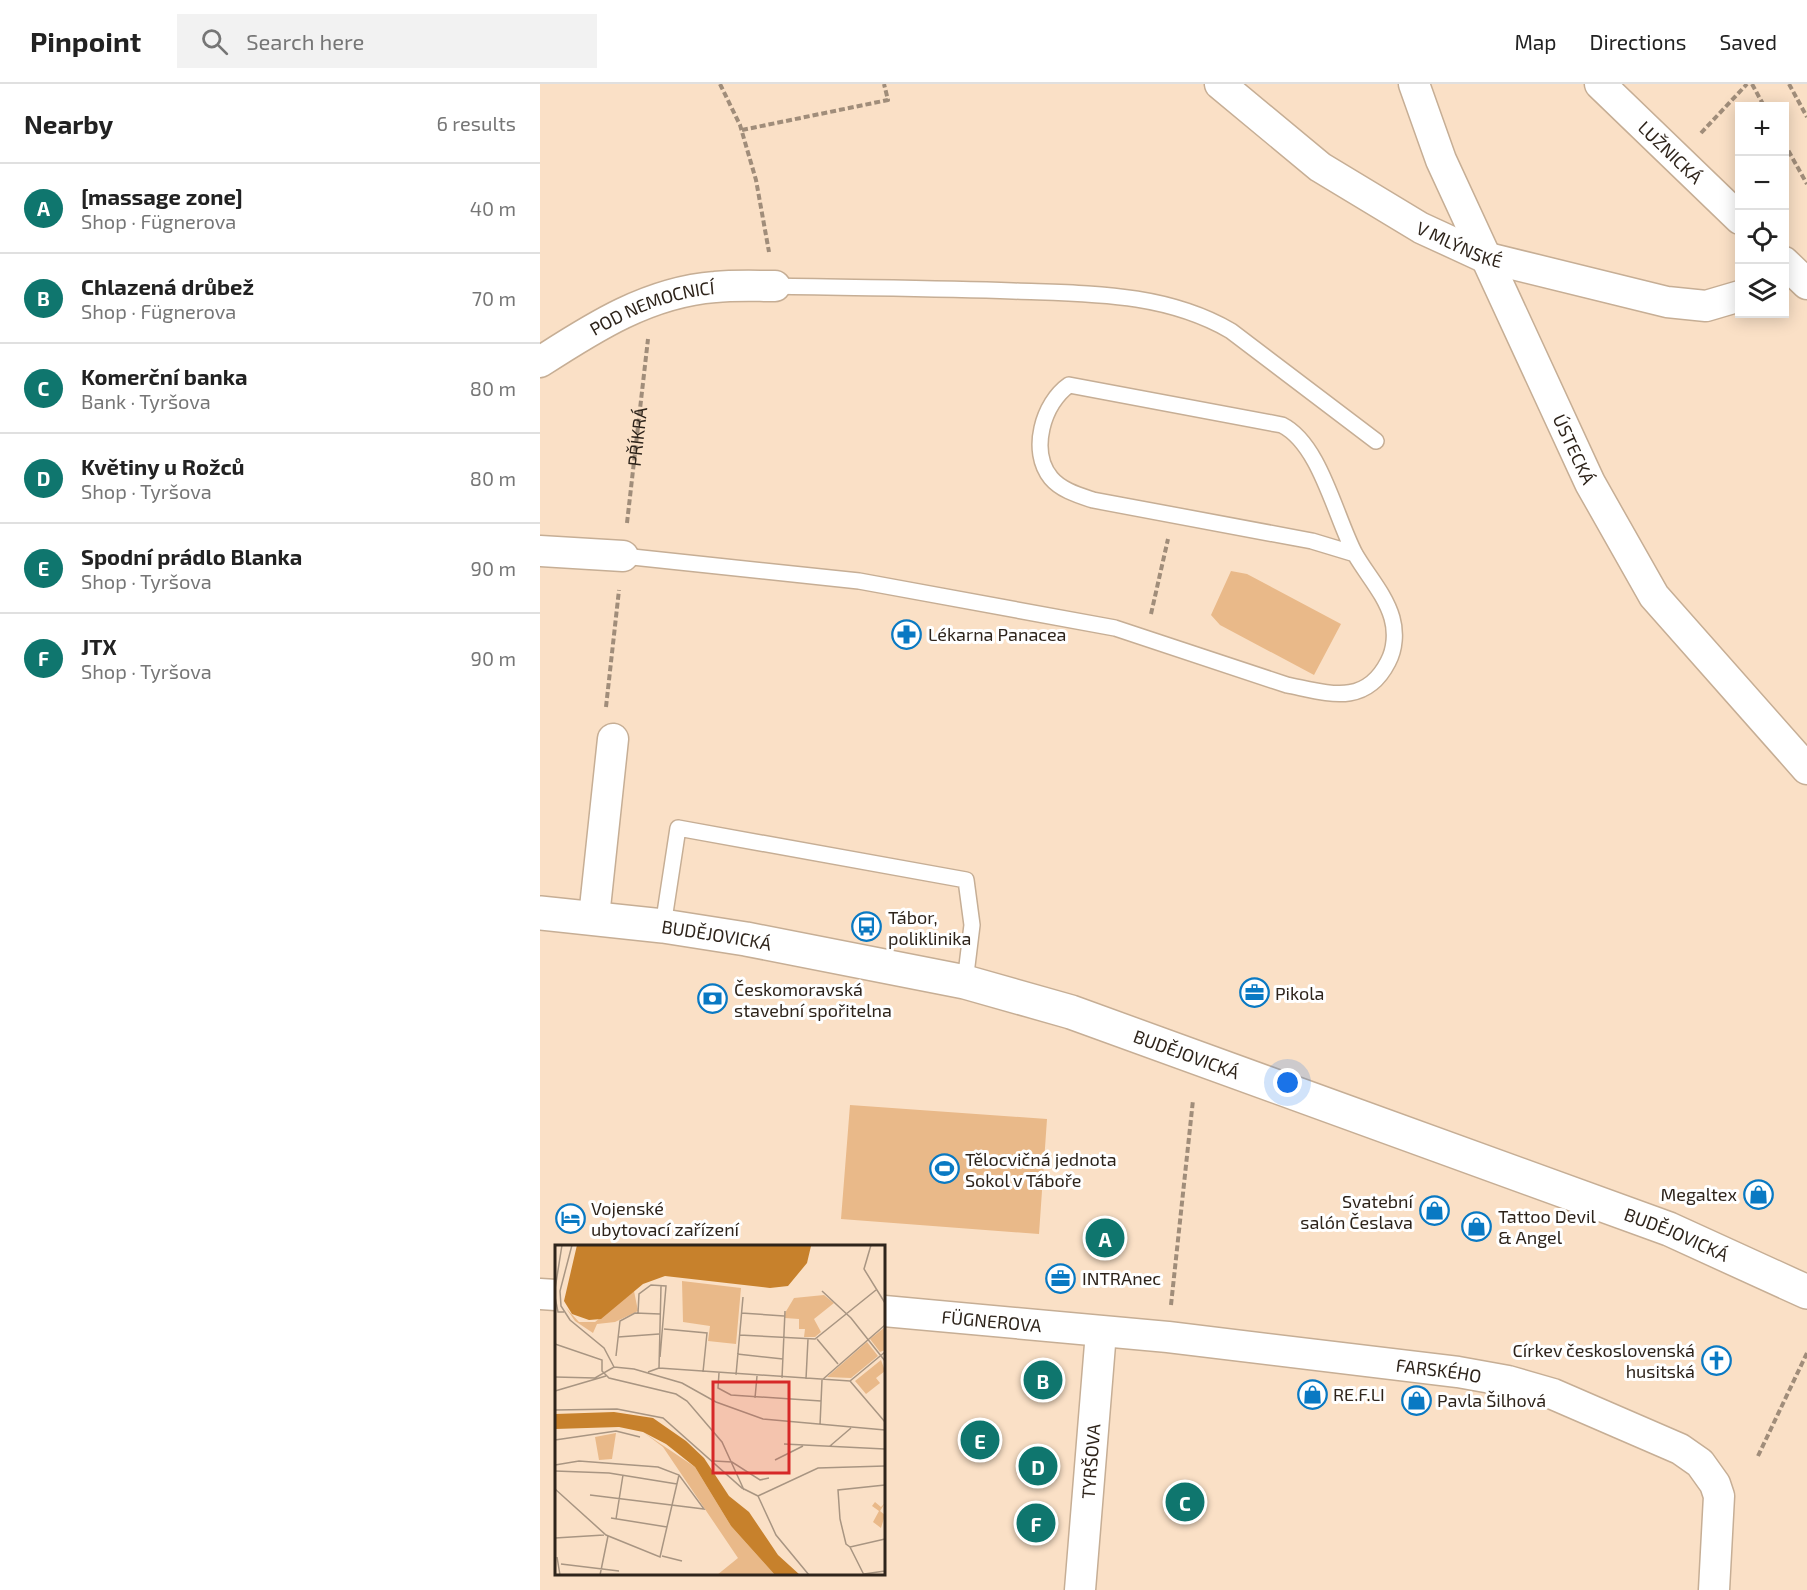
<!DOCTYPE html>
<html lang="en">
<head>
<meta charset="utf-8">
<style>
  :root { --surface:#fff; --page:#f2f2f2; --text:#222; --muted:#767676; --line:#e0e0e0; --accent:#0f766e }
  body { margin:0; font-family:"Exo 2",sans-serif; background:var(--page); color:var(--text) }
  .controls { position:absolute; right:18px; top:18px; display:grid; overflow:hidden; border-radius:0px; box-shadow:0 3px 15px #0003 }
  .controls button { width:54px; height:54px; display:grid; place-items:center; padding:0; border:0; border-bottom:2px solid var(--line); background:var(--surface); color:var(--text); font:30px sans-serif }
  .you { position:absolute; left:748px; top:999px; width:21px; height:21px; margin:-15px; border:4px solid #fff; border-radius:50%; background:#1a73e8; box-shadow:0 0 0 9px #1a73e833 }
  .badge { display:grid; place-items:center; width:39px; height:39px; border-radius:50%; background:var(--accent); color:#fff; font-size:20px; font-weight:700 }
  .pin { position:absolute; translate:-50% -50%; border:3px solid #fff; box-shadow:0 2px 6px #0006 }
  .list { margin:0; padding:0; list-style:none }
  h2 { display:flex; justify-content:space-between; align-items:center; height:78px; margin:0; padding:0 24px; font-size:26px }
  h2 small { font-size:20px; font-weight:400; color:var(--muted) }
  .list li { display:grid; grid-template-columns:39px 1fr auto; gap:18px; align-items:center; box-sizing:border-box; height:90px; padding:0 24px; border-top:2px solid var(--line) }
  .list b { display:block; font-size:22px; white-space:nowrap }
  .list p { margin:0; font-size:20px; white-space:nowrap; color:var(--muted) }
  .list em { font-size:20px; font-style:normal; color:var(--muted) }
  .icon { flex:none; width:33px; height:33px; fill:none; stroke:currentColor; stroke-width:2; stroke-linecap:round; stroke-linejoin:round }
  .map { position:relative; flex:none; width:1267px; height:1506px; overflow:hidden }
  header { display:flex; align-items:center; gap:36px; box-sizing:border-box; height:84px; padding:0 30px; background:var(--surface); border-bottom:2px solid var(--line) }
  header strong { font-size:28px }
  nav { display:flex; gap:33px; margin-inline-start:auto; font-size:21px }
  .search { width:420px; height:54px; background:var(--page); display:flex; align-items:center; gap:15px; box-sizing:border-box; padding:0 21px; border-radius:0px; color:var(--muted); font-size:22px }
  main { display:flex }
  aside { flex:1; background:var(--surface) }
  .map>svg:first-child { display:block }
</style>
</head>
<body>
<header>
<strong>Pinpoint</strong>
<div class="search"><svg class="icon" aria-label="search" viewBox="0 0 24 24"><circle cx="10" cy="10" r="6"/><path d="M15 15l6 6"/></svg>Search here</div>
<nav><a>Map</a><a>Directions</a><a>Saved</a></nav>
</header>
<main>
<aside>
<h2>Nearby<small>6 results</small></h2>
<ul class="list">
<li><span class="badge">A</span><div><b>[massage zone]</b><p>Shop · Fügnerova</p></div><em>40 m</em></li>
<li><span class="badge">B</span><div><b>Chlazená drůbež</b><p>Shop · Fügnerova</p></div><em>70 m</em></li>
<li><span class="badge">C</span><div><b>Komerční banka</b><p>Bank · Tyršova</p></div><em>80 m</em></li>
<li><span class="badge">D</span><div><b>Květiny u Rožců</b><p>Shop · Tyršova</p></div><em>80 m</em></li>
<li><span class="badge">E</span><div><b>Spodní prádlo Blanka</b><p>Shop · Tyršova</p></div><em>90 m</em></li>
<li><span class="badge">F</span><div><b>JTX</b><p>Shop · Tyršova</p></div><em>90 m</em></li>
</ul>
</aside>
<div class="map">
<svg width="1267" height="1506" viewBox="0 0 1267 1506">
  <rect width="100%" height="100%" fill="#fae0c6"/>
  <!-- green -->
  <path fill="#e9b989" d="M 691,487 L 707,490 L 801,540 L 774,591 L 680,541 L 671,531 Z
    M 310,1021 L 507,1035 L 499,1150 L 301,1135 Z"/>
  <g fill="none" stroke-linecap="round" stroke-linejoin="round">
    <defs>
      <path id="lane" d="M 235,202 C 314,204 394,204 473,207 C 548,210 624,208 691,247 L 836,357
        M 83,472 L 319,497 L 575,544 L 747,601 C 788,609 825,623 848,578 C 855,565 856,548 852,534 C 845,510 827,491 815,470 C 795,432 780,360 742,341 L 529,301 C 503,319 489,367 511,394 C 521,406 538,411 553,416 L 772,457 L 815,470
        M 123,842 L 138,744 L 426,796 L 432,841 L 425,898"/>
      <g id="street">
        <path id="s2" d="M 680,0 L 780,83 L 881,144 L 944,173 L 1127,218 L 1166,222 L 1200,212"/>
        <path id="s3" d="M 874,0 L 901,76 L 1050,399 L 1114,512 L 1267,685"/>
        <path id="s4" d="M 1060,0 L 1200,135"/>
        <path d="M 1244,178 L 1267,200"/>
        <path id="s5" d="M 0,278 C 54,243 109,208 175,203 C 195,201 215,202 235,202"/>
        <path d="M 0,467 L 83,472"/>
        <path d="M 54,833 L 73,655"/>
        <path d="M 0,1210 L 16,1211"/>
        <path id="s6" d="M 344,1227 L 628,1253 L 918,1288 L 968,1297 L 1013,1310 L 1140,1365 L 1160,1379 L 1175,1400 L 1179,1412 L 1174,1506"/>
        <path id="s7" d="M 540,1506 L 561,1248"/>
      </g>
      <g id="secondary">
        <path id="s8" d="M 0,829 L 123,842 L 206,855 L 425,898 L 531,928 L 1129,1145 L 1267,1208"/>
      </g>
    </defs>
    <!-- lane casing -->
    <use href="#lane" stroke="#c6ae95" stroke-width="18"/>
    <!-- street casing -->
    <use href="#street" stroke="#c6ae95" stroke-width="33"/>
    <!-- secondary casing -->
    <use href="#secondary" stroke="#c6ae95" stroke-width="36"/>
    <!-- path -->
    <g stroke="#a08d7a" stroke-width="4" stroke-dasharray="6 3" stroke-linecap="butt">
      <path d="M 180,0 L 200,41 L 216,96 L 229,168"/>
      <path d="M 1212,0 L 1224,22"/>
      <path d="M 1249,0 L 1267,33"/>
      <path d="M 202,46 L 348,16 L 344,0"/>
      <path d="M 1161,49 L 1207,0"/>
      <path d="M 1244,59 L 1267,100"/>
      <path id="s1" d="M 87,439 L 108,255"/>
      <path d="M 611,530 L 628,455"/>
      <path d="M 66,623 L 79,506"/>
      <path d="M 631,1221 L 653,1016"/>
      <path d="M 1218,1372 L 1267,1269"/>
    </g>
    <!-- lane -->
    <use href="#lane" stroke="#fff" stroke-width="15"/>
    <!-- street -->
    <use href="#street" stroke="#fff" stroke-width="30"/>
    <!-- secondary -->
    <use href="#secondary" stroke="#fff" stroke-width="33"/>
  </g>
  <!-- icons -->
  <defs>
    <symbol id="pharmacy-ring" viewBox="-11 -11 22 22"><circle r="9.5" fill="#fff" stroke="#0979c3" stroke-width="1.5"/><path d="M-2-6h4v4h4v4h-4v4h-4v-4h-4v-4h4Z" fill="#0979c3"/></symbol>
    <symbol id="bus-ring" viewBox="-11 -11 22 22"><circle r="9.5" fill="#fff" stroke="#0979c3" stroke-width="1.5"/><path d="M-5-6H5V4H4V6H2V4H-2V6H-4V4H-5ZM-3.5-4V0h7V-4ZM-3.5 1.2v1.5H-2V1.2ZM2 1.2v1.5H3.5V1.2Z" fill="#0979c3"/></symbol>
    <symbol id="office-ring" viewBox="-11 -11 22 22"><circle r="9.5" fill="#fff" stroke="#0979c3" stroke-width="1.5"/><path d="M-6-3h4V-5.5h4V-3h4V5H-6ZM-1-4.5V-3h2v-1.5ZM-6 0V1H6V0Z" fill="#0979c3"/></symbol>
    <symbol id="bank-ring" viewBox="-11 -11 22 22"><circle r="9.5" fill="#fff" stroke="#0979c3" stroke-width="1.5"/><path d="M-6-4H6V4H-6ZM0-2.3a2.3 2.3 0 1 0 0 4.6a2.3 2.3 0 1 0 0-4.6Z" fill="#0979c3"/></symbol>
    <symbol id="stadium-ring" viewBox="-11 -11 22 22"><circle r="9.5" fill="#fff" stroke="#0979c3" stroke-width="1.5"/><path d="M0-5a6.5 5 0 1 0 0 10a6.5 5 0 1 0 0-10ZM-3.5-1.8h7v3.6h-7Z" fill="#0979c3"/></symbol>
    <symbol id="shop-ring" viewBox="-11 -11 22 22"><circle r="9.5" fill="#fff" stroke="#0979c3" stroke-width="1.5"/><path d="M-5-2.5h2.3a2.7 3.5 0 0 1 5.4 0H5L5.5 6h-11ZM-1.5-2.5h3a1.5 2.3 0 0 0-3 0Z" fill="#0979c3"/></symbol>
    <symbol id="hotel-ring" viewBox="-11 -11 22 22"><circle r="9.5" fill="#fff" stroke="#0979c3" stroke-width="1.5"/><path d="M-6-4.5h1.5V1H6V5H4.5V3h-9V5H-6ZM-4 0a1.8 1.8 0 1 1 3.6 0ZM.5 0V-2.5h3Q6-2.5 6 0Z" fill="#0979c3"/></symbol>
    <symbol id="church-ring" viewBox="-11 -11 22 22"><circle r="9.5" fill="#fff" stroke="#0979c3" stroke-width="1.5"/><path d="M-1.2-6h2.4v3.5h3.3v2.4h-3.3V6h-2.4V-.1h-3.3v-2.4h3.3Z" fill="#0979c3"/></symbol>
  </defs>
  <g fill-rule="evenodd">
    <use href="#pharmacy-ring" x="350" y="534" width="33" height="33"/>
    <use href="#bus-ring" x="310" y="826" width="33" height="33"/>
    <use href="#office-ring" x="698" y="892" width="33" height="33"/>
    <use href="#bank-ring" x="156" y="898" width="33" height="33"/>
    <use href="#stadium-ring" x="388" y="1068" width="33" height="33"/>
    <use href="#shop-ring" x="1202" y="1094" width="33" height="33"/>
    <use href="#shop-ring" x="878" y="1110" width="33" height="33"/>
    <use href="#hotel-ring" x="14" y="1118" width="33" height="33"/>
    <use href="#shop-ring" x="920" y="1126" width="33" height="33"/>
    <use href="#office-ring" x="504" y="1178" width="33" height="33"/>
    <use href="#church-ring" x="1160" y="1260" width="33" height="33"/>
    <use href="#shop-ring" x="756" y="1294" width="33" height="33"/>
    <use href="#shop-ring" x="860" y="1300" width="33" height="33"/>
  </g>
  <g text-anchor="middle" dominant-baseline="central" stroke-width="6" stroke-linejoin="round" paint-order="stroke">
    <!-- street labels -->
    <g font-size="18" fill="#2e241b" stroke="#fff">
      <text stroke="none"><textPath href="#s4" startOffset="98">LUŽNICKÁ</textPath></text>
      <text stroke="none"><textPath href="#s2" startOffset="290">V MLÝNSKÉ</textPath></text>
      <text stroke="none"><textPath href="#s5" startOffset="126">POD NEMOCNICÍ</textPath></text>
      <text stroke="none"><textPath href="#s1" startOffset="87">PŘÍKRÁ</textPath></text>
      <text stroke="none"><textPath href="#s3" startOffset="399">ÚSTECKÁ</textPath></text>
      <text stroke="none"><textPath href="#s8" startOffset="178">BUDĚJOVICKÁ</textPath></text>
      <text stroke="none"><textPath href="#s8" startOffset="664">BUDĚJOVICKÁ</textPath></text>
      <text stroke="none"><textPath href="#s8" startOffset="1186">BUDĚJOVICKÁ</textPath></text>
      <text stroke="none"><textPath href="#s6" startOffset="108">FÜGNEROVA</textPath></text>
      <text stroke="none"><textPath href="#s6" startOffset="558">FARSKÉHO</textPath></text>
      <text stroke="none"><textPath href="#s7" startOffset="129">TYRŠOVA</textPath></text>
    </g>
    <!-- poi labels -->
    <g font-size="18" fill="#2e241b" stroke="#fff" text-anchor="start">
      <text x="388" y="550">Lékarna Panacea</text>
      <text x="348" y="833">Tábor,<tspan x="348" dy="21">poliklinika</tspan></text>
      <text x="194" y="905">Českomoravská<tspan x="194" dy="21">stavební spořitelna</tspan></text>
      <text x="735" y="909">Pikola</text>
      <text x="425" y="1075">Tělocvičná jednota<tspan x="425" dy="21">Sokol v Táboře</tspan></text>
      <text x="1197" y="1110" text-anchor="end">Megaltex</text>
      <text x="873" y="1117" text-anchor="end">Svatební<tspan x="873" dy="21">salón Česlava</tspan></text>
      <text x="51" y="1124">Vojenské<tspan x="51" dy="21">ubytovací zařízení</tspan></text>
      <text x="958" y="1132">Tattoo Devil<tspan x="958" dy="21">&amp; Angel</tspan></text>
      <text x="542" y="1194">INTRAnec</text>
      <text x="1155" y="1266" text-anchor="end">Církev československá<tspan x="1155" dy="21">husitská</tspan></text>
      <text x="793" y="1310">RE.F.LI</text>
      <text x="897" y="1316">Pavla Šilhová</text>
    </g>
  </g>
  <!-- overview -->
  <g transform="translate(15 1161)">
    <rect width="330" height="330" fill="#fae0c6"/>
    <path d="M 127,36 L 186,43 L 181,99 L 153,96 L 155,81 L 128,77 ZM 79,46 L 83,66 L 60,77 L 42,79 L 38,88 L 20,76 L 11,63 L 24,77 L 40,77 ZM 269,50 L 279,58 L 259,74 L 266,87 L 260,92 L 249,92 L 250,84 L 244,84 L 244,74 L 230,73 L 230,68 L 239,53 ZM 330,82 L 330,105 L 325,107 L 315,94 ZM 312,97 L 323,111 L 296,133 L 272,132 ZM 326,115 L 330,126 L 321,133 L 325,138 L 311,149 L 300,136 ZM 88,187 L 140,222 L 176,281 L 220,330 L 162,330 L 183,313 L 108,202 ZM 61,188 L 57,214 L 44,215 L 40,192 ZM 320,257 L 326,262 L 330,258 L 325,266 L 330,270 L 326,283 L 318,277 L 324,266 L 317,261 Z" fill="#e9b989"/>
    <path d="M 22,0 L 256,0 L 256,1 L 252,18 L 233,41 L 215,43 L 110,31 L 88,39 L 46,74 L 34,75 L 17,69 L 9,56 ZM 59,167 L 98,173 L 131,196 L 149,213 L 174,251 L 194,267 L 223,310 L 245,330 L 220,330 L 176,281 L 140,222 L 111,199 L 88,187 L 64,182 L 0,184 L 0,169 Z" fill="#c7812c"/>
    <path fill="none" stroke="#a89582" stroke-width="1.5" d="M 17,0 L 5,46 L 6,61 L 15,75 L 49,103 L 59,122M 316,0 L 309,24 L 330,58M 0,44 L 7,0M 267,46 L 296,73 L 330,116M 0,52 L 3,67 L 9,67M 83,68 L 84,49 L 96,40 L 111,41 L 105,112M 186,68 L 229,71M 109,84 L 152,88 L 148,127M 184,90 L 260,94 L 321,45M 63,92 L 104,89M 262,94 L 283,119M 0,99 L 47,115 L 47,126 L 54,133 L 121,149 L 132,156 L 167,197 L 189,245M 182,109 L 228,114M 61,111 L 65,76 L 80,68 L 105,69M 104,123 L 106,41M 93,127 L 104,123 L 295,136 L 330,107M 164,128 L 163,143 L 176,150 L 266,156M 181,130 L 188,52M 0,132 L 40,133 L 59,122 L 79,124 L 127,138 L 161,157 L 208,174 L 330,185M 227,133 L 230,66M 251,134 L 253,94M 267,135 L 330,80M 295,136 L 330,177M 0,146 L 51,131M 200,153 L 202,131M 0,165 L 62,164 L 108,173 L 187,243 L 203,251M 265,180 L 267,135M 0,195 L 61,186 L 85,192M 229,199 L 330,204M 275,201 L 296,183M 220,215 L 248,201M 159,216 L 177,217 L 205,235 L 214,233M 0,220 L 24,216 L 103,222 L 124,230 L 149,264 L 35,250M 0,226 L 54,228 L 122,239M 0,244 L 51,290 L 105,312 L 124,230M 203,251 L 263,223 L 330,221M 203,251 L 221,290 L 254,330M 56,273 L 112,282M 61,274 L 68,230M 0,293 L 49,290M 295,302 L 291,299 L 285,274 L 283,245 L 330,240M 107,311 L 127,316M 2,312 L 5,330M 6,319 L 64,326M 309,329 L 330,326M 45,330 L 53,291M 309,330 L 295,302 L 330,294"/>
    <path fill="#d62828" fill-opacity="0.15" stroke="#d62828" stroke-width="3" d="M 158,137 L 234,137 L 234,228 L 158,228 Z"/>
    <rect width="330" height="330" fill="none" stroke="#2e241b" stroke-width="3"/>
  </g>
</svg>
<div class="controls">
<button>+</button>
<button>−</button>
<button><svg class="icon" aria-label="locate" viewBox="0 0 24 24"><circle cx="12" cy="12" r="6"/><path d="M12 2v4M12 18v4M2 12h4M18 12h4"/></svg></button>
<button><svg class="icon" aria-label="layers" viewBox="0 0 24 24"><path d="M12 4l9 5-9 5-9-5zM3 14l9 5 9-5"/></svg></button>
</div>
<div class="you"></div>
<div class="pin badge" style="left:565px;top:1154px">A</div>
<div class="pin badge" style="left:503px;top:1296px">B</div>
<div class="pin badge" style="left:645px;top:1418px">C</div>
<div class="pin badge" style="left:498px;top:1382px">D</div>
<div class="pin badge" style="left:440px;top:1356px">E</div>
<div class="pin badge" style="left:496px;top:1439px">F</div>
</div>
</main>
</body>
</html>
